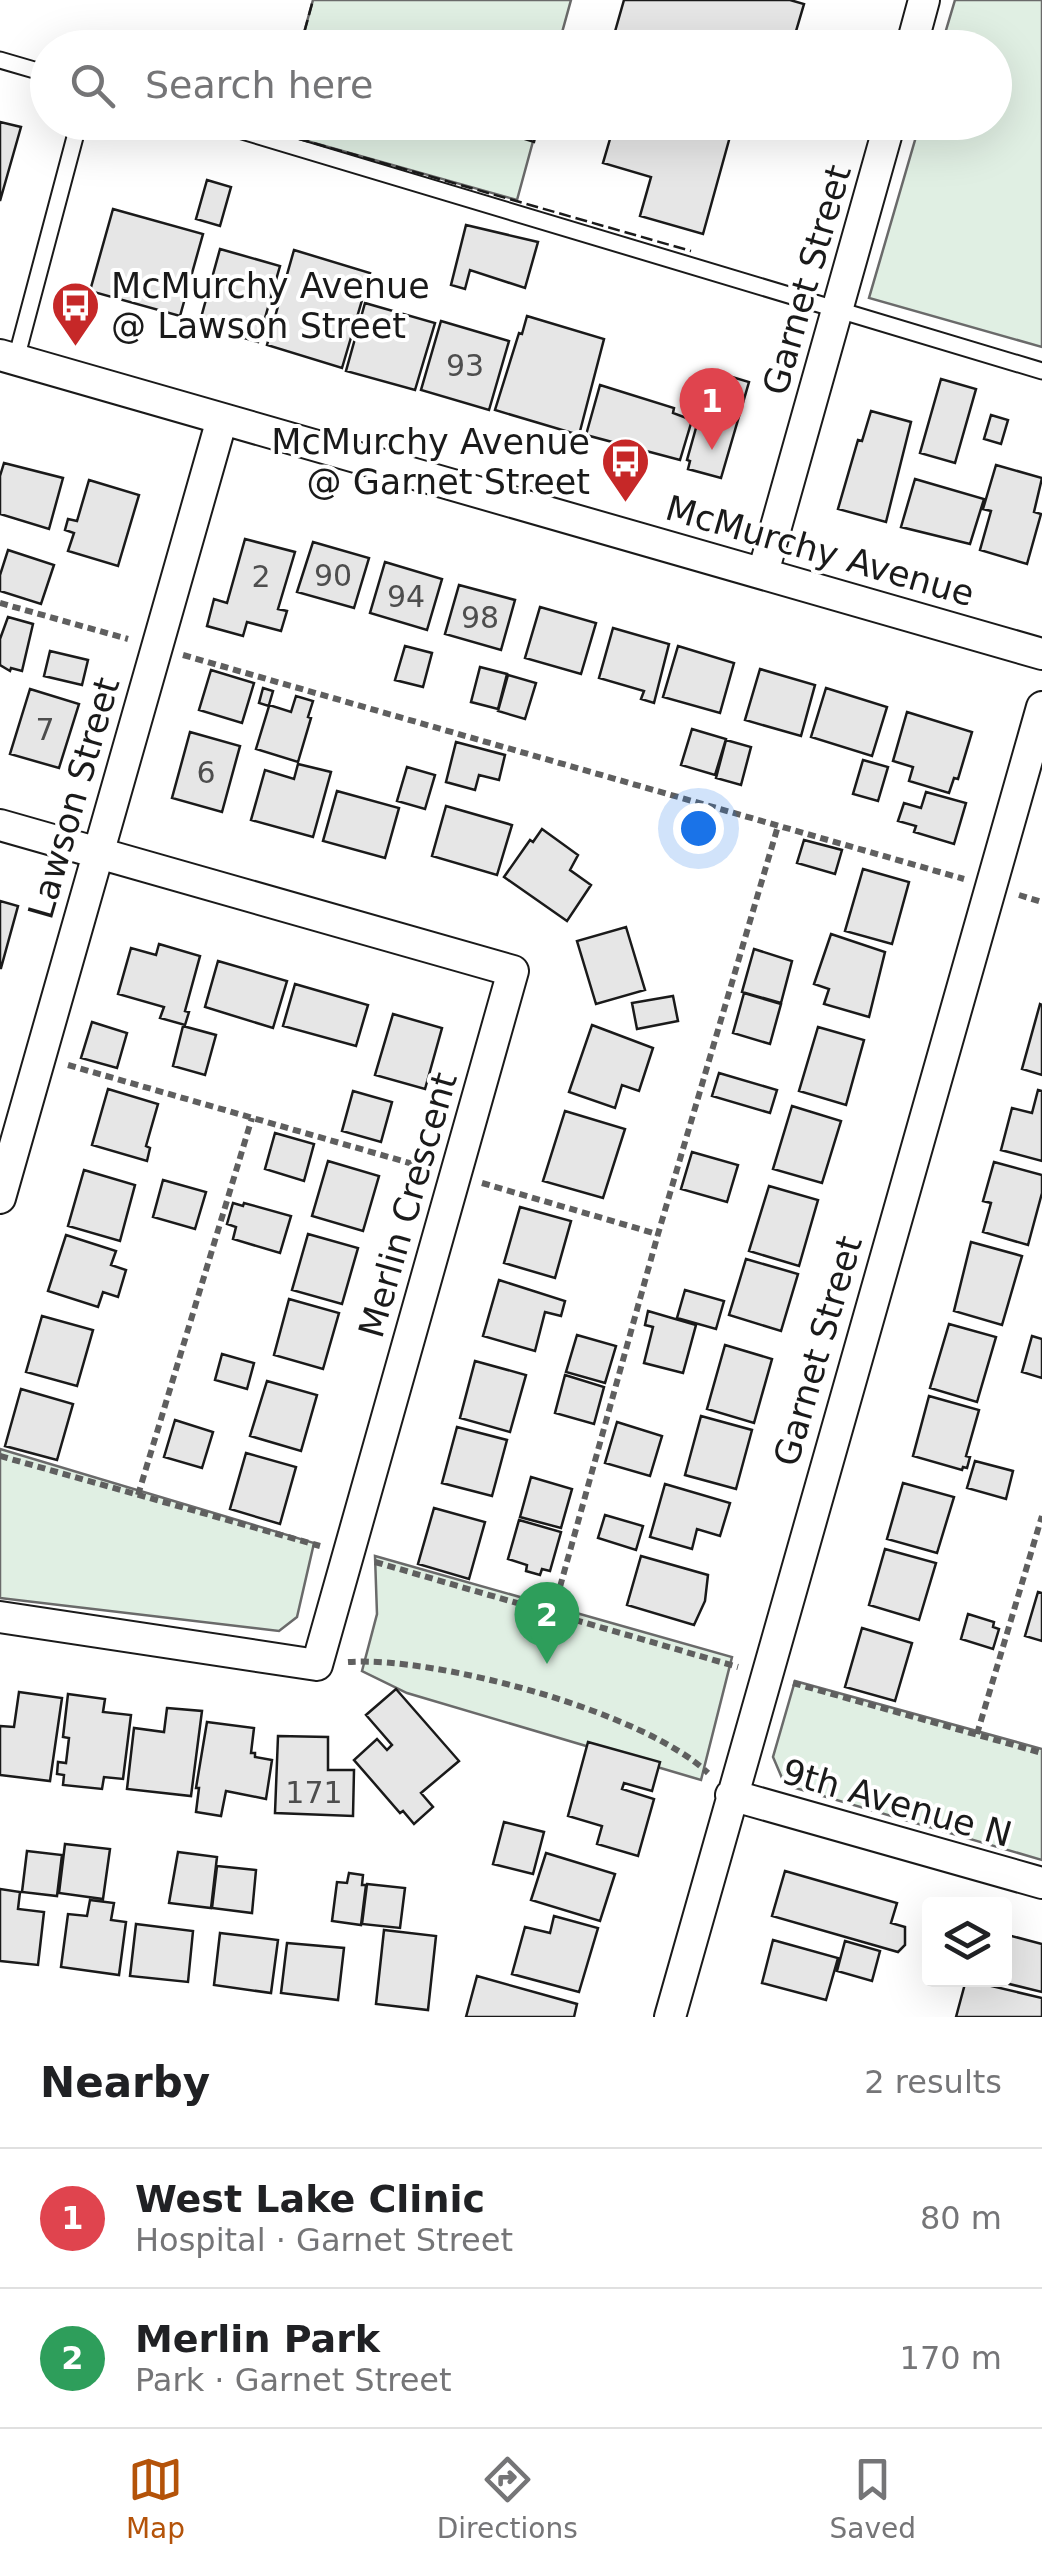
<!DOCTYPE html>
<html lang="en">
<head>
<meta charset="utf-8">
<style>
  :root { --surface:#fff; --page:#f2f2f2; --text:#202124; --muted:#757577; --line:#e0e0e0; --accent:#b45309 }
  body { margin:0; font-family:"DejaVu Sans",sans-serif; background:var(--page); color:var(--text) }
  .controls { position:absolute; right:30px; bottom:30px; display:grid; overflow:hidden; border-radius:10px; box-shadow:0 10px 40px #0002 }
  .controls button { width:90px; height:90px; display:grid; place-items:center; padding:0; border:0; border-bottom:2px solid var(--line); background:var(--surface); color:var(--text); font:50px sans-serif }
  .you { position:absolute; left:698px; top:828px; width:35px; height:35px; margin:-25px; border:8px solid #fff; border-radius:50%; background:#1a73e8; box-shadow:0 0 0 15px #1a73e833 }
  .badge { display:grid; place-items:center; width:65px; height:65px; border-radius:50%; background:var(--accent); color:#fff; font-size:32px; font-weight:700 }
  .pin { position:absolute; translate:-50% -82px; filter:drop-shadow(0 2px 5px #0008) }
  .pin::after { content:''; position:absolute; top:52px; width:35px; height:30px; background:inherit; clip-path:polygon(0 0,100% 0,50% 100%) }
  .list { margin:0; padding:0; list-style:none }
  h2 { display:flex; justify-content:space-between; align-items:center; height:130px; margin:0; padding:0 40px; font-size:42px }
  h2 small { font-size:32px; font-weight:400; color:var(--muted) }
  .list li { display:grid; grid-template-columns:65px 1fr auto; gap:30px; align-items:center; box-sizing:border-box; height:140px; padding:0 40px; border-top:2px solid var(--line) }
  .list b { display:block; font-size:38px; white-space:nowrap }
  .list p { margin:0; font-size:32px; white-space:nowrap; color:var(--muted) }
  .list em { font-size:32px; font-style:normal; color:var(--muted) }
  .icon { flex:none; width:55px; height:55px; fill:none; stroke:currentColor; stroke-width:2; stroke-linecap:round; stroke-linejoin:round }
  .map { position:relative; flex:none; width:1042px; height:2017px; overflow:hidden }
  .search { position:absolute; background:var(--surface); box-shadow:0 10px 40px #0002; left:30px; right:30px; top:30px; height:110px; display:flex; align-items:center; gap:25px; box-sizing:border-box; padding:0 35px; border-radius:55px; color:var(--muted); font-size:38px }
  .sheet { height:410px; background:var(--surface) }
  nav { display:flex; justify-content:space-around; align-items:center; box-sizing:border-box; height:140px; border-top:2px solid var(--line); background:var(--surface); font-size:28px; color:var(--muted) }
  nav a { display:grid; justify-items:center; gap:5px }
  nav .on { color:var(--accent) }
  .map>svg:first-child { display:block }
</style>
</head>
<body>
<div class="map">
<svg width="1042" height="2017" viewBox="0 0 1042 2017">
  <rect width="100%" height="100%" fill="#fff"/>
  <!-- green -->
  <path fill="#e0efe3" stroke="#6a6a6a" stroke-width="2.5" d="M 313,0 L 571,0 L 558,47 L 300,47 Z
    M 955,0 L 1042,0 L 1042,347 L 869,298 L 920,123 L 994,122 L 994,48 L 941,47 Z
    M 278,122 L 538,123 L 517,200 L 275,132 Z
    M 0,1449 L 314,1543 L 297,1617 L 279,1631 L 0,1598 Z
    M 375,1556 L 732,1657 L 701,1780 L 407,1693 L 362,1671 L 377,1614 Z
    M 795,1681 L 1042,1749 L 1042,1860 L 785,1785 L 773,1757 Z"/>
  <!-- building -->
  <path fill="#e6e6e6" stroke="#1a1a1a" stroke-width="2.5" d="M 624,0 L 790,0 L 804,4 L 791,48 L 636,48 L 638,41 L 614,35 Z
    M 0,122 L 21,127 L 0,201 Z
    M 519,122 L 539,122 L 534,142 L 515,136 Z
    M 615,122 L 734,122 L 703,234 L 640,216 L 651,177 L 603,163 Z
    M 207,180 L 231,187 L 220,226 L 196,219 Z
    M 113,209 L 203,234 L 180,316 L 90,291 Z
    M 466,225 L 538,242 L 525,288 L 470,270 L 465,289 L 451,285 Z
    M 220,249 L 280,266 L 258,342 L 199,325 Z
    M 294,250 L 370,273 L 342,368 L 267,345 Z
    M 365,303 L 435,323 L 415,390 L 346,371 Z
    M 527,316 L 604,339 L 579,435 L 495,410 L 519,333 L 522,334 Z
    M 441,321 L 509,341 L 489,410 L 421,390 Z
    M 712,371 L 749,382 L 721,478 L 688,469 L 690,461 L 687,460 Z
    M 941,379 L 976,389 L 955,463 L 920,453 Z
    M 600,385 L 674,408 L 673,413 L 692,420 L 680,460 L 586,435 Z
    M 871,411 L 911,422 L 886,522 L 838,509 L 858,440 L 862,441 Z
    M 991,415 L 1008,420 L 1001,444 L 984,439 Z
    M 4,463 L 63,478 L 49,529 L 0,514 L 0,476 Z
    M 996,465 L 1042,478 L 1034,512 L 1041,514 L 1027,564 L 980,550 L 991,511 L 983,509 Z
    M 915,479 L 984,499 L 970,544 L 901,527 Z
    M 89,480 L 139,495 L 118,566 L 68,551 L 74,533 L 65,530 L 68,519 L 77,521 Z
    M 245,539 L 295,552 L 278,609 L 287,611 L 281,631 L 247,622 L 243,636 L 207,626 L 214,599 L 227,603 Z
    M 313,542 L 369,558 L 354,608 L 297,592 Z
    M 8,550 L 54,565 L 41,604 L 0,591 L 0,575 Z
    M 385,562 L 442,579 L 427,630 L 370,613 Z
    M 459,585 L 515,600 L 501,650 L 445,634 Z
    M 540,607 L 596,623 L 581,674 L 525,658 Z
    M 8,617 L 33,624 L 22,671 L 11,668 L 10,671 L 0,665 L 0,639 Z
    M 613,628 L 669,644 L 654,703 L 641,699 L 644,691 L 599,678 Z
    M 405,646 L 432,653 L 423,687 L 395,680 Z
    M 678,646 L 734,663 L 720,713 L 663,697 Z
    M 50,651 L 88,660 L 82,685 L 44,676 Z
    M 480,667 L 507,674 L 498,709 L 471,702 Z
    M 760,669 L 815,685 L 801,736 L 745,720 Z
    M 211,670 L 254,683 L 242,723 L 199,710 Z
    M 508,675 L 536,683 L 525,719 L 498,711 Z
    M 263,688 L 273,691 L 269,705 L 291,712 L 296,696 L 313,701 L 308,717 L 311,718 L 298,762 L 256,749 L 269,706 L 259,703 Z
    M 826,688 L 887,707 L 872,756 L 811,737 Z
    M 30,689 L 79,704 L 59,768 L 10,754 Z
    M 907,712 L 972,732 L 958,779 L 954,778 L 949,793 L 909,781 L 913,767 L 893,761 Z
    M 692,729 L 726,739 L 715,775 L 681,765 Z
    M 190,732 L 240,746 L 222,812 L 172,798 Z
    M 726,740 L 751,747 L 741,785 L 716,778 Z
    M 456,742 L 505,755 L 499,780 L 479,775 L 475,790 L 446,782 Z
    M 863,760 L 888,767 L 878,801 L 853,794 Z
    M 298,764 L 331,772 L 313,837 L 251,820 L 265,770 L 294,779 Z
    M 407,767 L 435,775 L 425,809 L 397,801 Z
    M 337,791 L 399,808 L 385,858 L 323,841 Z
    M 926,792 L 966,803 L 954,844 L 914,832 L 916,826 L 898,821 L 904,803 L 921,808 Z
    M 446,806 L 512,825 L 497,875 L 432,856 Z
    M 542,829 L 578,855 L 570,870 L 591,885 L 567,921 L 504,877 L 530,840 L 533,842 Z
    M 804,840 L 842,850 L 835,874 L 797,863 Z
    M 863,869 L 909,882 L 892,944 L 845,931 Z
    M 0,901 L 18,906 L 1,968 L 0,968 Z
    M 626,927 L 645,990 L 596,1004 L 577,941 Z
    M 831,934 L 885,952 L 869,1017 L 824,1004 L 829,989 L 814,984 Z
    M 159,944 L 200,956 L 185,1011 L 189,1012 L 185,1025 L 160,1018 L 164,1007 L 118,994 L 131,948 L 156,955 Z
    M 754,949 L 792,961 L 781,1003 L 742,992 Z
    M 218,961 L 287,981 L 273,1028 L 205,1007 Z
    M 295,984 L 368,1005 L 356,1046 L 283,1026 Z
    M 744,993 L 781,1004 L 770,1044 L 733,1033 Z
    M 673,996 L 678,1021 L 637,1029 L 632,1003 Z
    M 1040,1004 L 1042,1005 L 1042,1075 L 1022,1069 Z
    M 393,1014 L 442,1028 L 425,1089 L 375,1075 Z
    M 92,1022 L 127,1033 L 117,1068 L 81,1058 Z
    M 592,1025 L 653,1048 L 639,1091 L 622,1085 L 615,1108 L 569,1092 Z
    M 183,1026 L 216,1035 L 205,1075 L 173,1066 Z
    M 818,1027 L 864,1040 L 846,1105 L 799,1091 Z
    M 719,1073 L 777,1090 L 770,1113 L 712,1096 Z
    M 108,1089 L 158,1104 L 146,1146 L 150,1148 L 147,1161 L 92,1145 Z
    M 1038,1090 L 1042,1091 L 1042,1161 L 1001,1150 L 1012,1108 L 1032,1113 Z
    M 353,1091 L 392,1102 L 381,1142 L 342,1131 Z
    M 792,1106 L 841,1121 L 822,1183 L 773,1169 Z
    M 565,1111 L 625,1129 L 603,1198 L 543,1181 Z
    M 275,1133 L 314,1144 L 304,1181 L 265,1169 Z
    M 692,1152 L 738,1165 L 727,1202 L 681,1189 Z
    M 328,1161 L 379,1176 L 363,1231 L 312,1216 Z
    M 994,1162 L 1042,1175 L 1042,1193 L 1028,1245 L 983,1232 L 991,1203 L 983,1201 Z
    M 84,1170 L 135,1185 L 120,1241 L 68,1226 Z
    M 163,1180 L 206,1192 L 195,1229 L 153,1217 Z
    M 769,1186 L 818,1200 L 799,1266 L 749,1251 Z
    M 233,1203 L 243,1206 L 244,1203 L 291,1216 L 280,1253 L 233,1239 L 236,1227 L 227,1224 Z
    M 520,1207 L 571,1221 L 555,1278 L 504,1263 Z
    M 308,1234 L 358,1248 L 342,1304 L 292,1290 Z
    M 66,1235 L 116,1251 L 111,1265 L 126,1270 L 118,1297 L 103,1292 L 98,1307 L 48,1291 Z
    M 971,1242 L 1022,1256 L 1002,1325 L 954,1311 Z
    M 746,1259 L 798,1274 L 781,1331 L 729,1315 Z
    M 499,1280 L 565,1301 L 561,1316 L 545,1312 L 535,1351 L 483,1336 Z
    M 685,1290 L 724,1301 L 716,1329 L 677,1318 Z
    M 289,1299 L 339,1313 L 323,1369 L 274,1355 Z
    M 648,1311 L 696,1325 L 683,1373 L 644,1363 L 653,1327 L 645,1325 Z
    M 42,1316 L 93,1330 L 77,1386 L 26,1372 Z
    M 949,1324 L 996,1337 L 977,1402 L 930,1388 Z
    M 577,1335 L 616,1346 L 605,1383 L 566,1372 Z
    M 1032,1336 L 1042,1339 L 1042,1378 L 1022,1372 Z
    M 725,1345 L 772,1359 L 754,1423 L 707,1409 Z
    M 222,1354 L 254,1363 L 247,1389 L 215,1380 Z
    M 475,1361 L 526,1375 L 510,1432 L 460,1418 Z
    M 565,1375 L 604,1387 L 594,1424 L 555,1413 Z
    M 267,1381 L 317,1395 L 301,1451 L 250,1436 Z
    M 21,1389 L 73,1404 L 57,1460 L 5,1446 Z
    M 929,1396 L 979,1410 L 966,1456 L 970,1457 L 967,1468 L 963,1467 L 962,1470 L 913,1456 Z
    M 701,1416 L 752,1430 L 736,1489 L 685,1475 Z
    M 175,1420 L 213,1432 L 202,1468 L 164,1457 Z
    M 617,1422 L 662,1436 L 650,1476 L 605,1463 Z
    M 457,1427 L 507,1440 L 492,1496 L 442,1483 Z
    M 246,1453 L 296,1467 L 280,1524 L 230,1509 Z
    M 975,1461 L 1013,1471 L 1006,1499 L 967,1488 Z
    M 531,1477 L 572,1489 L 561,1528 L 520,1517 Z
    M 903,1483 L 954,1497 L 937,1553 L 887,1539 Z
    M 665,1484 L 730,1503 L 720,1536 L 697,1529 L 692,1549 L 650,1537 Z
    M 434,1508 L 485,1522 L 469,1579 L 418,1564 Z
    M 605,1515 L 643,1526 L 636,1550 L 598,1538 Z
    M 519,1520 L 561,1532 L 550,1571 L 542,1569 L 540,1575 L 526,1571 L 527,1565 L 508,1559 Z
    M 885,1549 L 936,1563 L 919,1620 L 869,1605 Z
    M 641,1556 L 708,1575 L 705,1601 L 694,1625 L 627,1605 Z
    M 1038,1592 L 1042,1593 L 1042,1641 L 1025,1636 Z
    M 968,1614 L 994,1622 L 993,1627 L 999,1629 L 993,1649 L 961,1639 Z
    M 862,1628 L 912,1643 L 895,1701 L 845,1687 Z
    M 396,1689 L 459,1761 L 421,1793 L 433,1807 L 414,1824 L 403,1811 L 400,1813 L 354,1760 L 377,1739 L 387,1750 L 392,1745 L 366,1715 Z
    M 19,1692 L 62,1698 L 50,1781 L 0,1775 L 0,1726 L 14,1727 Z
    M 68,1694 L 105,1699 L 103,1712 L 131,1715 L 123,1779 L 104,1777 L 102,1789 L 63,1785 L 64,1775 L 57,1774 L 58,1762 L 66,1763 L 69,1738 L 63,1737 Z
    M 167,1708 L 202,1711 L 191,1796 L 127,1789 L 134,1728 L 164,1732 Z
    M 207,1722 L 254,1728 L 251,1753 L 255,1753 L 255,1757 L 272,1760 L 266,1799 L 226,1791 L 221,1816 L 196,1812 L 199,1788 L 196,1788 Z
    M 278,1736 L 328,1737 L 328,1770 L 354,1770 L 353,1816 L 275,1813 Z
    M 588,1742 L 660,1762 L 652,1791 L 624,1783 L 622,1789 L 654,1799 L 638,1856 L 597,1844 L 602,1826 L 568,1816 Z
    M 504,1822 L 544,1832 L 533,1874 L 493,1864 Z
    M 65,1844 L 110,1849 L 103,1899 L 59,1893 Z
    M 27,1851 L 62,1855 L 57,1896 L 22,1892 Z
    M 178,1852 L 217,1857 L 211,1908 L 169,1903 Z
    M 546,1853 L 615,1874 L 600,1921 L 531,1900 Z
    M 217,1866 L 256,1870 L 252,1913 L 212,1908 Z
    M 785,1871 L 897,1903 L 891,1923 L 905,1927 L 905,1945 L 898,1952 L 772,1916 Z
    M 349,1873 L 363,1875 L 362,1885 L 366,1885 L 361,1925 L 332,1921 L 337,1882 L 347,1883 Z
    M 367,1884 L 405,1888 L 400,1928 L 362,1924 Z
    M 0,1889 L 20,1892 L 18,1909 L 44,1912 L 38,1965 L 0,1961 Z
    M 90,1900 L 114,1903 L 111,1920 L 126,1922 L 119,1975 L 61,1967 L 68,1914 L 87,1916 Z
    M 554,1916 L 598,1928 L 579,1992 L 512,1974 L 525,1927 L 550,1933 Z
    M 136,1924 L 193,1931 L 188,1982 L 130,1976 Z
    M 384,1930 L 436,1936 L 428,2010 L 376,2004 Z
    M 220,1933 L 278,1940 L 271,1993 L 214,1985 Z
    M 1004,1934 L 1042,1944 L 1042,1992 L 993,1980 L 1004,1980 Z
    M 773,1940 L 838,1958 L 826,2000 L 762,1983 Z
    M 845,1941 L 880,1951 L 872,1981 L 837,1971 Z
    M 287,1943 L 344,1948 L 338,2000 L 281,1993 Z
    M 477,1976 L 577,2004 L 574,2017 L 466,2017 Z
    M 966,1980 L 1042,1998 L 1042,2017 L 956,2017 Z"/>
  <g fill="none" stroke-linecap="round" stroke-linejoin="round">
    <defs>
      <path id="lane" d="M 0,60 L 48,74
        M 212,122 L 1042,371
        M 16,359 L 79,122"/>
      <path id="street" d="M 911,48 L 924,0
        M 0,355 L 1042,654
        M 763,573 L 890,122
        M 0,825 L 513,971 L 317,1665 L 0,1617
        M 0,1198 L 222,419
        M 731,1795 L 1042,1883
        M 670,2017 L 1042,707"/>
    </defs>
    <!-- lane casing -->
    <use href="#lane" stroke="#1a1a1a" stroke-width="19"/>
    <!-- street casing -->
    <use href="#street" stroke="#1a1a1a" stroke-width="34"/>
    <!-- path -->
    <path stroke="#5f5f5f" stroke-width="6" stroke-dasharray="8 5" stroke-linecap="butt" d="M 0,603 L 128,639
      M 183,655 L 964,879
      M 1019,895 L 1042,902
      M 68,1065 L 427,1168
      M 482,1183 L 657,1234
      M 0,1456 L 320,1546
      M 138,1495 L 252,1118
      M 375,1562 L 738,1667
      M 553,1612 L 658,1234 L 778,826
      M 348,1662 C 436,1656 644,1712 708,1773
      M 793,1683 L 1042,1753
      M 977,1734 L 1042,1516"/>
    <!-- lane -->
    <use href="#lane" stroke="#fff" stroke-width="15"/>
    <!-- street -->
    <use href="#street" stroke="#fff" stroke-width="30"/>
    <!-- fence -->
    <path stroke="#1a1a1a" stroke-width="2.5" stroke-dasharray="12 5" stroke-linecap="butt" d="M 300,48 L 313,0
      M 278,122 L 275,132 L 691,251"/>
  </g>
  <!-- icons -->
  <defs>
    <symbol id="bus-pin" viewBox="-11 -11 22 30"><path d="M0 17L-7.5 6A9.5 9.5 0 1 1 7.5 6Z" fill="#c62828" stroke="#fff"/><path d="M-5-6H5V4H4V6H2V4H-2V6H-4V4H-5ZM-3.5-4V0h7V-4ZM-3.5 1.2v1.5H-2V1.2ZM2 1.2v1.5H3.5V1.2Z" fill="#fff"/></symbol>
  </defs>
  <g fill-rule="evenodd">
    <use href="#bus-pin" x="48" y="278" width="55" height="75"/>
    <use href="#bus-pin" x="598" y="434" width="55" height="75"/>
  </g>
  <g text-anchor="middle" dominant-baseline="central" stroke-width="8" stroke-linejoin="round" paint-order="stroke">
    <!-- number labels -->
    <g font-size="30" fill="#4d4d4d">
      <text x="465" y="365">93</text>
      <text x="333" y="575">90</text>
      <text x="261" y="576">2</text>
      <text x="406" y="596">94</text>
      <text x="480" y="617">98</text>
      <text x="45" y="729">7</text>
      <text x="206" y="772">6</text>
      <text x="314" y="1792">171</text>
    </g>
    <!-- street labels -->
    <g font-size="35" fill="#1a1a1a" stroke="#fff">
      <text transform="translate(807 280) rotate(-74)">Garnet Street</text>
      <text transform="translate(820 551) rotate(16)">McMurchy Avenue</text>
      <text transform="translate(74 798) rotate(-74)">Lawson Street</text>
      <text transform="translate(408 1205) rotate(-74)">Merlin Crescent</text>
      <text transform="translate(818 1351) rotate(-74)">Garnet Street</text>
      <text transform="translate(897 1803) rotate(16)">9th Avenue N</text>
    </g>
    <!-- poi labels -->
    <g font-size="35" fill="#1a1a1a" stroke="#fff" text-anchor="start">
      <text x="111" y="286">McMurchy Avenue<tspan x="111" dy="40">@ Lawson Street</tspan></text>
      <text x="590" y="442" text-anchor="end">McMurchy Avenue<tspan x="590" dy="40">@ Garnet Street</tspan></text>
    </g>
  </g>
</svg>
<div class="controls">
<button><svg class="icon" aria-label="layers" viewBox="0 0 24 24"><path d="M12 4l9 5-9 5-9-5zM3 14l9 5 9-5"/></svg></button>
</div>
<div class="you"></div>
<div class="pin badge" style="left:712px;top:450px;background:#e0444e">1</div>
<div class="pin badge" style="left:547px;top:1664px;background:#2e9e5b">2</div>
<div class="search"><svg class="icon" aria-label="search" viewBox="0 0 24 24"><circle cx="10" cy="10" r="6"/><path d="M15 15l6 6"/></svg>Search here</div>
</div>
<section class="sheet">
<h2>Nearby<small>2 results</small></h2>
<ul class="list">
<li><span class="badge" style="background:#e0444e">1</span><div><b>West Lake Clinic</b><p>Hospital · Garnet Street</p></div><em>80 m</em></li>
<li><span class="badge" style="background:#2e9e5b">2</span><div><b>Merlin Park</b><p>Park · Garnet Street</p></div><em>170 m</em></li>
</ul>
</section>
<nav>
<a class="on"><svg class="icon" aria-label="map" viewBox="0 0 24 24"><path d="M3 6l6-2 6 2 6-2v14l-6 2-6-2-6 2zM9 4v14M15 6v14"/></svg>Map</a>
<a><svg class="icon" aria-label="directions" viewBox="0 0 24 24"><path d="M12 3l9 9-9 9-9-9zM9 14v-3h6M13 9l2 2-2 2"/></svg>Directions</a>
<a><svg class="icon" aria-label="saved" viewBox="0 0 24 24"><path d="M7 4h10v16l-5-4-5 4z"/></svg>Saved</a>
</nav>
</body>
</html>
